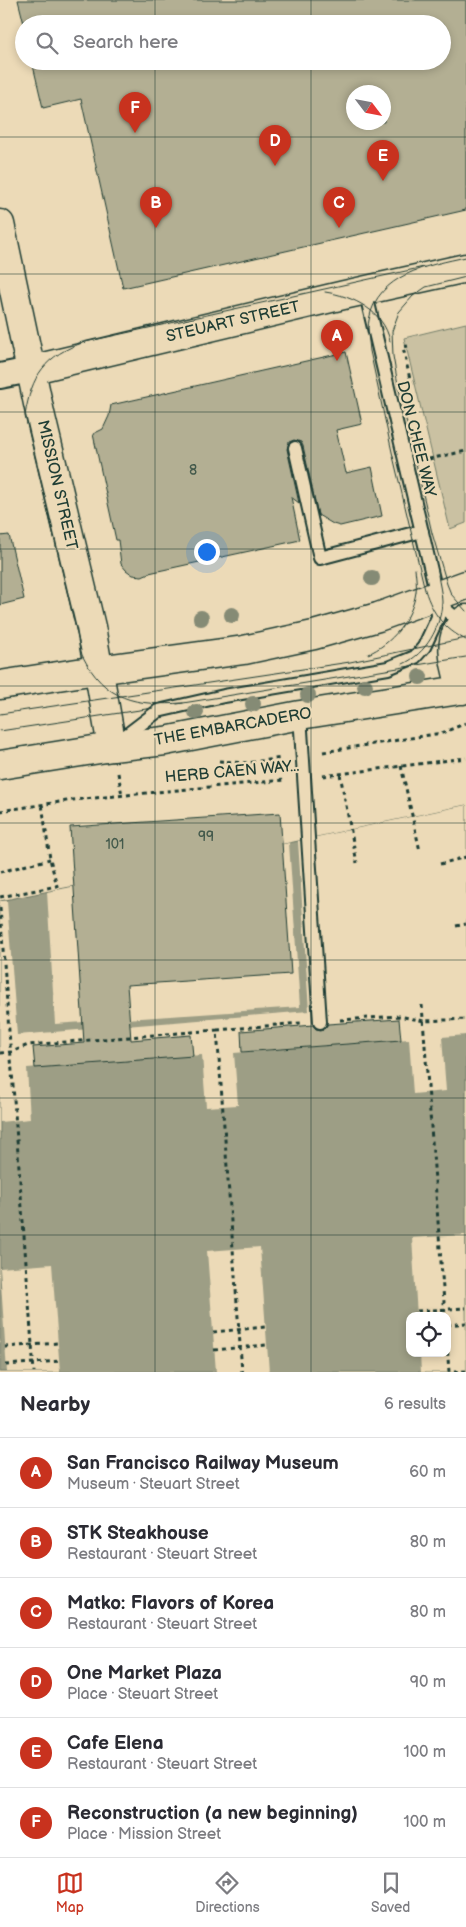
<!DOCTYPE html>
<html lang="en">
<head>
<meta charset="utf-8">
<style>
  :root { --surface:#fff; --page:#f2f2f3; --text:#2b2b33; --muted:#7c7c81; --line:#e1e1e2; --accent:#c8321e }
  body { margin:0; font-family:"Balsamiq Sans",sans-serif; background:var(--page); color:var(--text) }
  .controls { position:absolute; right:15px; bottom:15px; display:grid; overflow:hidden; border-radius:10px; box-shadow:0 2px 8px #0003 }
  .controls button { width:45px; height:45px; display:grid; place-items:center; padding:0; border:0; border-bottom:1px solid var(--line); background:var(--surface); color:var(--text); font:25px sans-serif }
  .compass { position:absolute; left:346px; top:85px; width:45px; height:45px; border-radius:50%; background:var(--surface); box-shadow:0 2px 8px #0003; rotate:122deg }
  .you { position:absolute; left:206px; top:551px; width:18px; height:18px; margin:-12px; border:4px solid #fff; border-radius:50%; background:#1a73e8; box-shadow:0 0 0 8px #1a73e833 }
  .badge { display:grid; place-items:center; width:32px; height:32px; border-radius:50%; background:var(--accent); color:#fff; font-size:16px; font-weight:700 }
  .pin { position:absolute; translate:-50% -41px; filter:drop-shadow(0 1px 2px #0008) }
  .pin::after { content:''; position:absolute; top:26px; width:18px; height:15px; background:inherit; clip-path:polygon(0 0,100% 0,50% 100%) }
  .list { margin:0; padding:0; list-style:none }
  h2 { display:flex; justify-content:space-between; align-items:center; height:65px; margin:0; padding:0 20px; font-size:21px }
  h2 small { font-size:16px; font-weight:400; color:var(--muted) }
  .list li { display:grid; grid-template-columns:32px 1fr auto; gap:15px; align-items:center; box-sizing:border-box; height:70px; padding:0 20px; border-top:1px solid var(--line) }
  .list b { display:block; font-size:19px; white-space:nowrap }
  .list p { margin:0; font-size:16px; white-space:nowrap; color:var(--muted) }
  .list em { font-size:16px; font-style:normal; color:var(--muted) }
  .icon { flex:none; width:28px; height:28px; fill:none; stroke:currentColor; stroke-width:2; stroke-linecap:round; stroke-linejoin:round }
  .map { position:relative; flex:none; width:466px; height:1372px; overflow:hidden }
  .search { position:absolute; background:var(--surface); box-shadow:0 2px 8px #0003; left:15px; right:15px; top:15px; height:55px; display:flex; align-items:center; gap:12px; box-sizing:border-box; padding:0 18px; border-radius:28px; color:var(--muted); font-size:19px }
  .sheet { height:485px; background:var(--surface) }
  nav { display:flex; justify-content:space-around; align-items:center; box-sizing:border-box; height:70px; border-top:1px solid var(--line); background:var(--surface); font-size:14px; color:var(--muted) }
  nav a { display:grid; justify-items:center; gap:2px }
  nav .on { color:var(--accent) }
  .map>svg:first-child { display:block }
</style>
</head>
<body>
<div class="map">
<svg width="466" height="1372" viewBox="0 0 466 1372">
  <rect width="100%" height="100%" fill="#ecdab7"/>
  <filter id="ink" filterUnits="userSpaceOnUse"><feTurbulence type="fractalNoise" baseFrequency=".02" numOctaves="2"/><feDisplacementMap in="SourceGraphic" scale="10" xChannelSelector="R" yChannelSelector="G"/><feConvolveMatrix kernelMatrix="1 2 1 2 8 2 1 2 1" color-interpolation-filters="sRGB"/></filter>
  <g filter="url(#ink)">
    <!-- green -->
    <path fill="#cac1a2" stroke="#747f6b" d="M 466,323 L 466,523 L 450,529 L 404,338 Z"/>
    <!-- water -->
    <path fill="#9d9e85" stroke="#6b7765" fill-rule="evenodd" d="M 466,805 L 466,1372 L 0,1372 L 0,901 L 289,843 ZM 410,1316 L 447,1316 L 447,1353 L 410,1353 Z"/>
    <!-- pier -->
    <path fill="#ecdab7" d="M 466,805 L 466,1035 L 442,1037 L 446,1091 L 413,1094 L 409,1039 L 234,1053 L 238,1105 L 206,1107 L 202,1055 L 27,1068 L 30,1119 L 0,1122 L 0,901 L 7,901 L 17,1035 L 309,1011 L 298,841 Z
      M 289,843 L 300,1007 L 55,1024 L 47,892 Z
      M 465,1235 L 466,1372 L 421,1372 L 420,1353 L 447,1353 L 447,1316 L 417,1316 L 412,1238 Z
      M 260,1247 L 269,1372 L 216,1372 L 207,1251 Z
      M 52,1264 L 60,1372 L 7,1372 L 0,1268 Z"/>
    <!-- building -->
    <path fill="#b3af93" stroke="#1f3d34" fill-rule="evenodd" d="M 18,0 L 466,0 L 466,210 L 123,288 L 81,99 L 43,108 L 32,61 L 442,61 L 442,24 L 24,24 ZM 354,92 L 384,92 L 384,122 L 354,122 Z
      M 346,352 L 362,424 L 336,430 L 346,473 L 372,467 L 382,516 L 340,526 L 333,524 L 318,515 L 303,446 L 301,442 L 294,440 L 289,442 L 287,449 L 299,503 L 291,497 L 300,540 L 149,573 L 142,576 L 133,575 L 126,570 L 121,564 L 118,540 L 116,540 L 93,434 L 103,429 L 109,416 L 111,405 Z
      M 9,535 L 24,599 L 0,605 L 0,536 Z
      M 280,813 L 291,974 L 127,985 L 131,1040 L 191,1035 L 193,1056 L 35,1068 L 33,1047 L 84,1043 L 70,827 Z
      M 399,1019 L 401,1040 L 242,1052 L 241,1031 L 313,1025 L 316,1029 L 321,1030 L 325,1028 L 328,1024 Z"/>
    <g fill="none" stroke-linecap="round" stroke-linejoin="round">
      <defs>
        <path id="service" d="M 365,290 L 437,596 L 441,606 L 464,625
          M 295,448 L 320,558 L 422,531
          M 300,715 L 320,1022
          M 120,740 L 158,711 L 224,696 L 388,668 L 415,657 L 424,647 L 438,617 L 437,596"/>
        <path id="minor" d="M 0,376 L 30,370"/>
        <path id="tertiary" d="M 0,224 L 40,413 L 91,627 L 112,747
          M 30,370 L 344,295 L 466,268"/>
        <path id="primary" d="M 0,685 L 90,671 L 244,650 L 314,635 L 378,617 L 466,585
          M 462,690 C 455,666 445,639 466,619
          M 0,765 L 112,747 L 165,741 L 300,715 L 466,689"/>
      </defs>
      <!-- service casing -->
      <use href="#service" stroke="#1f3d34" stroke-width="16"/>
      <!-- minor casing -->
      <use href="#minor" stroke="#1f3d34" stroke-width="28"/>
      <!-- tertiary casing -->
      <use href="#tertiary" stroke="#1f3d34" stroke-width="31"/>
      <!-- primary casing -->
      <use href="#primary" stroke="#1f3d34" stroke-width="31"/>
      <!-- path -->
      <path stroke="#1f3d34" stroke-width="3" stroke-dasharray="4 4" stroke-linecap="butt" d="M 408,346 L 403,347 L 411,384
        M 429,459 L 466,451
        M 323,752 L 442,733 L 466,723
        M 219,761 L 247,763 L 282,758
        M 401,766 L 420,851
        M 118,773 L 122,795
        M 340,774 L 357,863
        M 323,776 L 466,758
        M 0,811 L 73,800 L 284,780
        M 440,864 L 466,857
        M 0,872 L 50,859
        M 0,897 L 57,886 L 50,859 L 42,804
        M 0,908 L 34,1372
        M 456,926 L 466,924
        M 422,1005 L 445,1316
        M 340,1020 L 399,1016 L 424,1021 L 466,1019
        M 217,1030 L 301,1023
        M 0,1053 L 12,1052 L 28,1045 L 217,1030 L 242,1372
        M 417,1311 L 466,1308
        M 447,1325 L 466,1323
        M 213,1332 L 266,1327
        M 447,1344 L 449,1372
        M 5,1347 L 58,1343
        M 214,1350 L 267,1345
        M 6,1365 L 60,1361
        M 454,1372 L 466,1371"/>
      <!-- service -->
      <use href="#service" stroke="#ecdab7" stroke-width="12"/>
      <!-- minor -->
      <use href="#minor" stroke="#ecdab7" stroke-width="24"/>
      <!-- tertiary -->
      <use href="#tertiary" stroke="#ecdab7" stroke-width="28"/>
      <!-- primary -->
      <use href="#primary" stroke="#ecdab7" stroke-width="28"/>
      <!-- tram -->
      <path stroke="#1f3d34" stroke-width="1" d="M 466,257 C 429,265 377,274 369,320 C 367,330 369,340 370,351 L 392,452 L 425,590 C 433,614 443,628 466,640
        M 466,277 L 426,287 L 413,296 L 399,312 L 392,331 L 393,356 L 398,385 L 432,533 L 447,584 L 451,594 L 466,611
        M 325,292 C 353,296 384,311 390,341
        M 368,654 C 392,644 412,619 416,592 C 417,585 416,577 415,569
        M 403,664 C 426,654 441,627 442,602 C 442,593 439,583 438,575
        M 183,703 C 136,706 105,701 82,655 L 25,416 C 31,376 45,355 85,342 L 424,267
        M 177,704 L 466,657
        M 0,714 L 350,662 L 466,638
        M 0,731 L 153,708"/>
    </g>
    <!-- trees -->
    <g fill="#858b75">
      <circle cx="372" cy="578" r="8"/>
      <circle cx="232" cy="615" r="8"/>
      <circle cx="201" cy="618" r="8"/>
      <circle cx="420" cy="677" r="8"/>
      <circle cx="365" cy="686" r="8"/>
      <circle cx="308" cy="695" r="8"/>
      <circle cx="253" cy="704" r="8"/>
      <circle cx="196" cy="712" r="8"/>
    </g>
  </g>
  <!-- grid -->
  <path fill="none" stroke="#1f3d34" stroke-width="1" stroke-opacity="0.55" d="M 155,0 L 155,24M 311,0 L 311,24M 155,61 L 155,1372M 311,61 L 311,1372M 0,137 L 466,137M 0,274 L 466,274M 0,412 L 466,412M 0,549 L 466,549M 0,686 L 466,686M 0,823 L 466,823M 0,960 L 466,960M 0,1098 L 466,1098M 0,1235 L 466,1235"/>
  <g text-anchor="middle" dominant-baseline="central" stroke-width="4.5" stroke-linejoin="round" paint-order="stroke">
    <!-- number labels -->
    <g font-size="14" fill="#445a4c">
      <text x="193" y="470">8</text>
      <text x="206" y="836">99</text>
      <text x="115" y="844">101</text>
    </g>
    <!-- street labels -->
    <g font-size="16" fill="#1f3d34" stroke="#ecdab7">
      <text transform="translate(233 322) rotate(-13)">STEUART STREET</text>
      <text transform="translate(416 439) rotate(76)">DON CHEE WAY</text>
      <text transform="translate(57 485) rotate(77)">MISSION STREET</text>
      <text transform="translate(233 727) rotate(-10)">THE EMBARCADERO</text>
      <text transform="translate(232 772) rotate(-5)">HERB CAEN WAY...</text>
    </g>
  </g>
</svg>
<div class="controls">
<button><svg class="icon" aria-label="locate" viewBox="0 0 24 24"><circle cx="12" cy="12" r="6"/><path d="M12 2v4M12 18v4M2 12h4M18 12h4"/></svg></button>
</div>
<svg class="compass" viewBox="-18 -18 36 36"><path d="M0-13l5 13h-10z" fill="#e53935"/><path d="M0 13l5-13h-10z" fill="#7c7c81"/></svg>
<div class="you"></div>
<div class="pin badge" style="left:337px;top:361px">A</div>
<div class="pin badge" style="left:156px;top:228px">B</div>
<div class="pin badge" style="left:339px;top:228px">C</div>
<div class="pin badge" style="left:275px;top:166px">D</div>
<div class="pin badge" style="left:383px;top:181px">E</div>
<div class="pin badge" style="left:135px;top:133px">F</div>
<div class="search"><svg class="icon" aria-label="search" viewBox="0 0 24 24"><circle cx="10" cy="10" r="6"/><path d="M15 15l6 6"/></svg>Search here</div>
</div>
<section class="sheet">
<h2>Nearby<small>6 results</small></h2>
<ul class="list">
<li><span class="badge">A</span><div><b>San Francisco Railway Museum</b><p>Museum · Steuart Street</p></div><em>60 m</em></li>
<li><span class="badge">B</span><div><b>STK Steakhouse</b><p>Restaurant · Steuart Street</p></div><em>80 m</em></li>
<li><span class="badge">C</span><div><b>Matko: Flavors of Korea</b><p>Restaurant · Steuart Street</p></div><em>80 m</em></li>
<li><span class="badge">D</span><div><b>One Market Plaza</b><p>Place · Steuart Street</p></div><em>90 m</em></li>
<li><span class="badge">E</span><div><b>Cafe Elena</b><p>Restaurant · Steuart Street</p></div><em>100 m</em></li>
<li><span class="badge">F</span><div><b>Reconstruction (a new beginning)</b><p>Place · Mission Street</p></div><em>100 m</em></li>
</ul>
</section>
<nav>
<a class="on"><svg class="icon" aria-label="map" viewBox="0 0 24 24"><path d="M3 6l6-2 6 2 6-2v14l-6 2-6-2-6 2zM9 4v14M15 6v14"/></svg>Map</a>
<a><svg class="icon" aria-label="directions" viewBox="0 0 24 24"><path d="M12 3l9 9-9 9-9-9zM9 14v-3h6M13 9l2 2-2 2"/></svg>Directions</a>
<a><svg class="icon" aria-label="saved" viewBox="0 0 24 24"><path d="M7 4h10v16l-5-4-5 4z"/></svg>Saved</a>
</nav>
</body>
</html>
